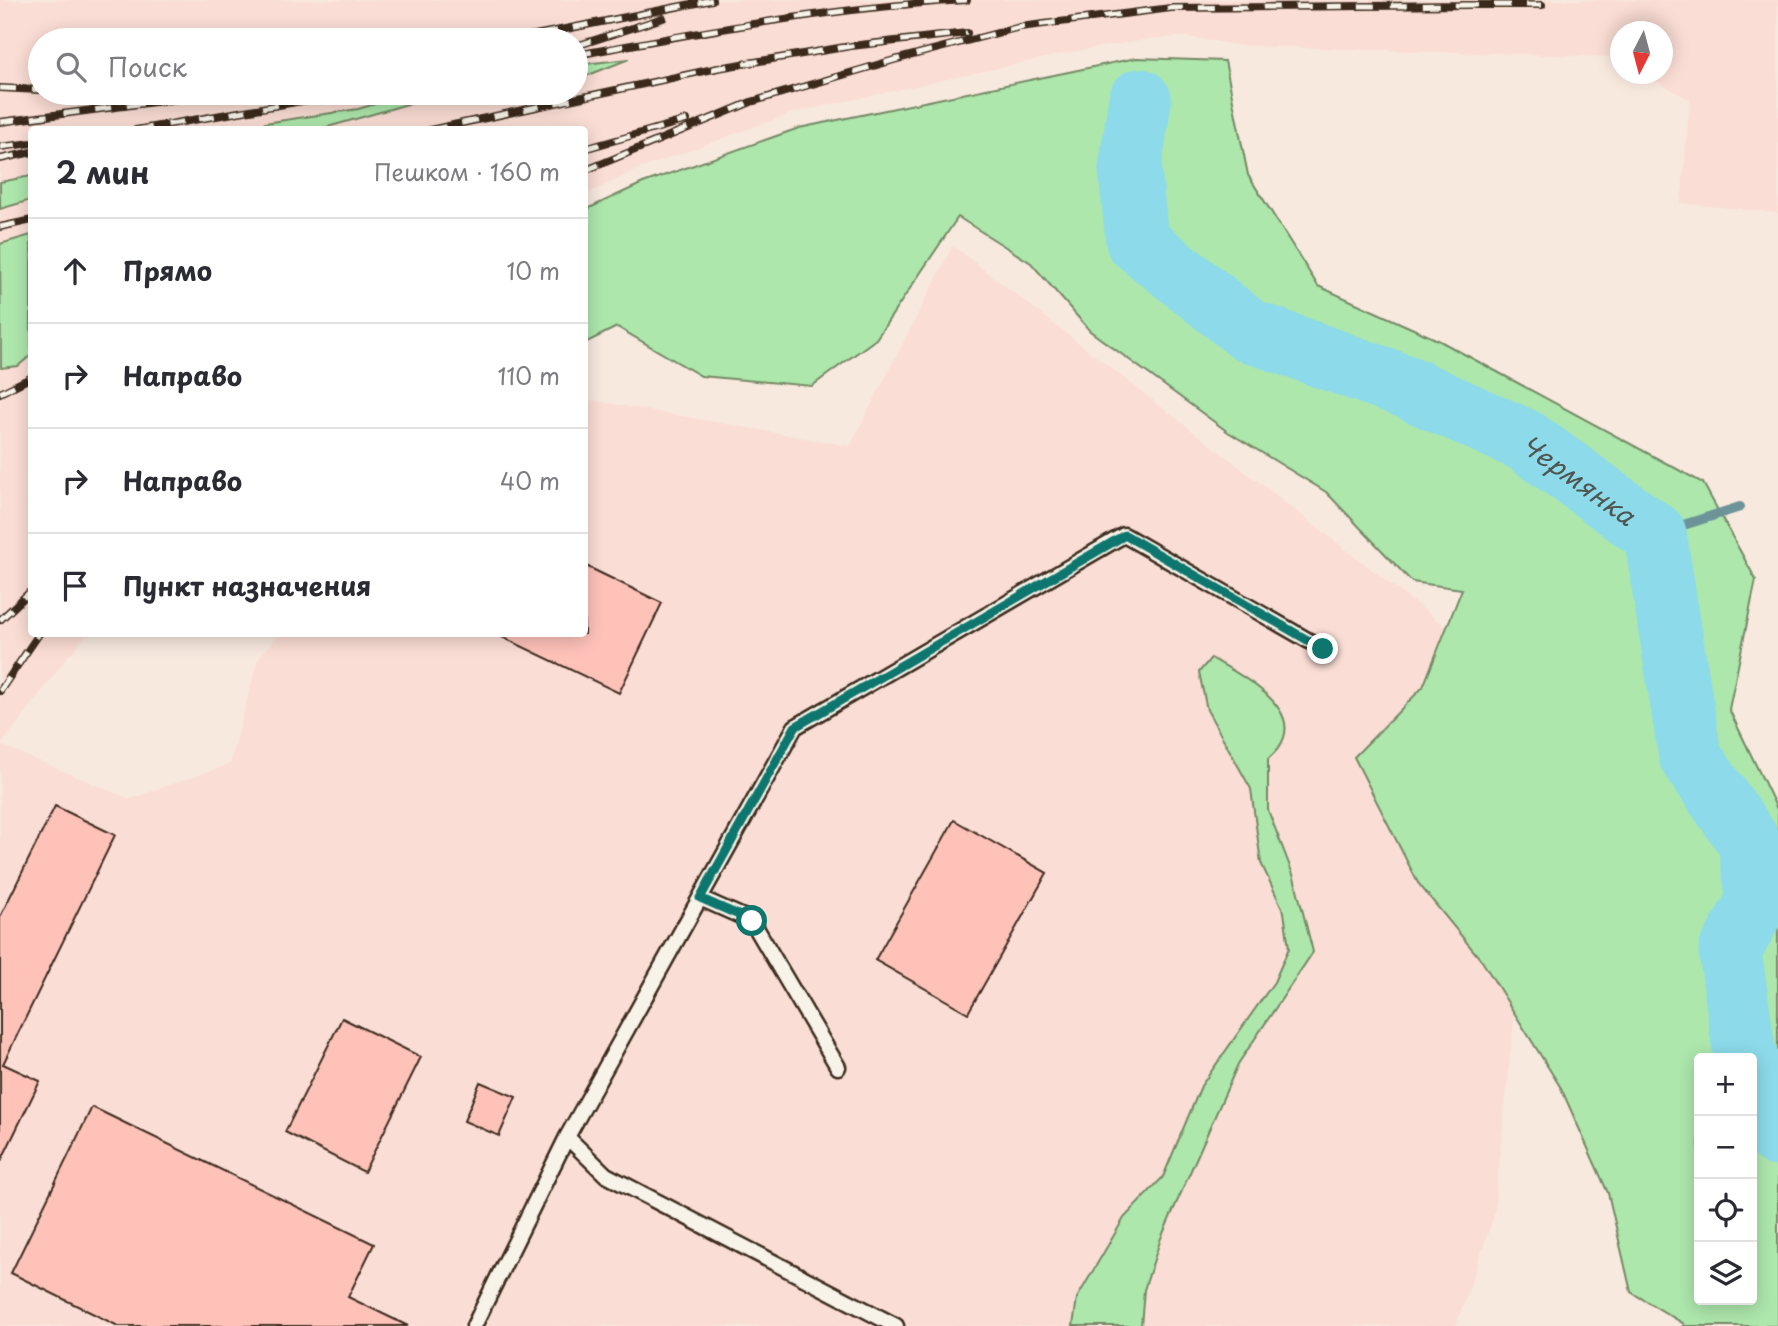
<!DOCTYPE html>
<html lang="ru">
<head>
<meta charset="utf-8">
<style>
  :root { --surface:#fff; --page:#f7f7f7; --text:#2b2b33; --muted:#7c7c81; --line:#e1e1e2 }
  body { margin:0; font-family:"Playpen Sans",sans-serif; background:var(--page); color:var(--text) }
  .controls { position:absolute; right:21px; bottom:21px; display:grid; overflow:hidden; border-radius:7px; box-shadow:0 4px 18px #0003 }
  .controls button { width:63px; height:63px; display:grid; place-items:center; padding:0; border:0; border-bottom:2px solid var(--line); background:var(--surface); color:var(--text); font:35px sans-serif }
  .compass { position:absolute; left:1610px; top:21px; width:63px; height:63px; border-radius:50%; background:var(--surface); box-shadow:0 4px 18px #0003; rotate:186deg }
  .stop { position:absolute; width:21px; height:21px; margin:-16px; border:5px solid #0f766e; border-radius:50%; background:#fff }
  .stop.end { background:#0f766e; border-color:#fff; box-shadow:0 2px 7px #0008 }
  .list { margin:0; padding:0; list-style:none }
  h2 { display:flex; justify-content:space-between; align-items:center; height:91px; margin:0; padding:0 28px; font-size:30px }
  h2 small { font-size:23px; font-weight:400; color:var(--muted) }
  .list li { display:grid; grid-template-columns:46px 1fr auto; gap:21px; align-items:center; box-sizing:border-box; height:105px; padding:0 28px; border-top:2px solid var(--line) }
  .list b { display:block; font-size:26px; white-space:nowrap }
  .list em { font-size:23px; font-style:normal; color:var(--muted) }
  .icon { flex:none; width:38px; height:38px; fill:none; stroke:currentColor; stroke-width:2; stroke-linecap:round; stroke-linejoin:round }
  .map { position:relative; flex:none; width:1778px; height:1326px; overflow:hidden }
  .search { position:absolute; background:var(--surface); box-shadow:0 4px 18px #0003; left:28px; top:28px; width:560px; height:77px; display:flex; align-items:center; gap:18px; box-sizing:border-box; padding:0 24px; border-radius:38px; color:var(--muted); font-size:26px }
  .panel { position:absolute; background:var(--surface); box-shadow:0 4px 18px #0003; left:28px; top:126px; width:560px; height:511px; border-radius:7px }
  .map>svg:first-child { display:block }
</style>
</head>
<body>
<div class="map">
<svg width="1778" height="1326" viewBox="0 0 1778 1326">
  <rect width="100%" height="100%" fill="#f8e9df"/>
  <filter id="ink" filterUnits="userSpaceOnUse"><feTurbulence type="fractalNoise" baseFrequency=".0143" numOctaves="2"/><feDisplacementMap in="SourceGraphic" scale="14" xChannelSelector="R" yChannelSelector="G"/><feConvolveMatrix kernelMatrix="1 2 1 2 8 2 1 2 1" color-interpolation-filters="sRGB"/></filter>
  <g filter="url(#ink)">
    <!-- built -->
    <path fill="#faddd4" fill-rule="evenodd" d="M 0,0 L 1778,0 L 1778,213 L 1681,203 L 1690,100 L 1644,74 L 1662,74 L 1662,32 L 1620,32 L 1620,60 L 1615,57 L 1243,46 L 1187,37 L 1157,38 L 1077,51 L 792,113 L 636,170 L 585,195 L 584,130 L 32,130 L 32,634 L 87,634 L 65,660 L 1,745 L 130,799 L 230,764 L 258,659 L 280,634 L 584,634 L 585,399 L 850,446 L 953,246 L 1454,633 L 1520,959 L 1494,1215 L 1456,1326 L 0,1326 ZM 40,40 L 576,40 L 576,93 L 40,93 Z"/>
    <!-- green -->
    <path fill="#ade7ac" stroke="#748865" stroke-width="2" fill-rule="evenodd" d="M 1136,58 L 1225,61 L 1248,175 L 1318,286 L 1440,341 L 1703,483 L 1756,580 L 1729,709 L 1778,811 L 1778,1326 L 1683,1326 L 1684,1324 L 1631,1292 L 1608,1193 L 1561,1088 L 1482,961 L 1418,883 L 1354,757 L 1423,687 L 1462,589 L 1412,582 L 1326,492 L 1228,432 L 1090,331 L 1031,263 L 958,217 L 876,339 L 812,386 L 701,376 L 617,327 L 585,343 L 585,210 L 643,183 L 799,128 ZM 1752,1058 L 1752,1300 L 1699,1300 L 1699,1058 Z
      M 629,59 L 576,80 L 576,65 Z
      M 491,93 L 418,101 L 321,129 L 244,129 L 265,123 L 358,109 L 409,94 Z
      M 31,176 L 31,200 L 0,209 L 0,182 Z
      M 31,235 L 31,355 L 18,366 L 1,368 L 0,244 Z
      M 1211,658 C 1237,673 1307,708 1279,747 C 1276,752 1272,755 1268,759 L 1268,810 L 1294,877 L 1313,952 L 1238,1064 L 1161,1238 L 1144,1290 L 1141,1326 L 1073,1326 L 1077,1298 L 1124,1218 L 1163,1177 L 1201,1086 L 1274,982 L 1289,948 L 1284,912 L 1261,863 L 1251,789 L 1207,710 L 1199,672 Z"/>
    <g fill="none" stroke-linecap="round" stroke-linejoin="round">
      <!-- stream -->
      <path stroke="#6c9498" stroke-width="10" d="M 1655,534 L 1740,507"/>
      <!-- river -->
      <g stroke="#8cdaea" stroke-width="63">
        <path id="s1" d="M 1140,100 L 1130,169 L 1137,241 L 1248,330 L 1407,387 L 1526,441 L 1655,534 L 1690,756 L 1749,842 L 1758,900 L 1730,951 L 1744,1049 L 1747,1058"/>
        <path d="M 1752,1069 L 1778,1135"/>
      </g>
    </g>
    <!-- building -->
    <path fill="#fec2b9" stroke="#3b2a1e" stroke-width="2" d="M 584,565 L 662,603 L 619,693 L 496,634 L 584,634 Z
      M 55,806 L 115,835 L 3,1064 L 40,1081 L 0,1163 L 0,917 Z
      M 954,820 L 1047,873 L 968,1013 L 875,960 Z
      M 342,1018 L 421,1057 L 364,1172 L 285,1132 Z
      M 480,1082 L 516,1097 L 499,1136 L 464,1121 Z
      M 92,1107 L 374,1244 L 348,1297 L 408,1326 L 118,1326 L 11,1273 Z"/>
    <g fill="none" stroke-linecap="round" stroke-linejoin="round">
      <defs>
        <path id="lane" d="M 700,898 L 752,921 L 838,1067
          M 567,1137 L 606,1175 L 896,1326
          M 474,1326 L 567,1137 L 795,727 L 1124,535 L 1323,649"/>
      </defs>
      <!-- lane casing -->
      <use href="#lane" stroke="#3b2a1e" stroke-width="19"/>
      <!-- lane -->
      <use href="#lane" stroke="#f7f3e8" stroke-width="14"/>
      <defs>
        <path id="rail" d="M 1462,5 L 1542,5
          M 510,40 L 712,0
          M 576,46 L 663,18
          M 576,55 C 707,31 834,7 967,0
          M 0,88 L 40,90
          M 83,93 L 115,95 L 149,93
          M 0,122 L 224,93
          M 136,130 L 348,93
          M 430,130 L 718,68 L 851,46 L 967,33
          M 0,147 L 32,143
          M 584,149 L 687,120
          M 0,159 L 32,152
          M 584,171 L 751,102 L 894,60 L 1020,27 L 1171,8 L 1470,5
          M 0,227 L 32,220
          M 0,393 L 32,377
          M 0,620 L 32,590
          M 0,691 L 39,634"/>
      </defs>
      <!-- rail casing -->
      <use href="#rail" stroke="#3b2a1e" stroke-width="8"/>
      <!-- rail -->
      <use href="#rail" stroke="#f7f3e8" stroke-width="5" stroke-dasharray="16" stroke-linecap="butt"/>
    </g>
  </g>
  <g fill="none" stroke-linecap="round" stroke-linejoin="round" filter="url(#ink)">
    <!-- route -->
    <path stroke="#0f766e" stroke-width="9" d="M 752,921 L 700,898 L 795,727 L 1125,535 L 1323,649"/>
  </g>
  <g text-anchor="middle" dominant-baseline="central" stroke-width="5" stroke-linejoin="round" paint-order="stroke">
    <!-- water labels -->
    <g font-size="26" font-style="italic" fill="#4f5651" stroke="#f7f3e8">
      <text stroke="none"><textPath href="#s1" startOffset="649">Чермянка</textPath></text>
    </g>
  </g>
</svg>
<div class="controls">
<button>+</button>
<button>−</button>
<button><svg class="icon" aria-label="locate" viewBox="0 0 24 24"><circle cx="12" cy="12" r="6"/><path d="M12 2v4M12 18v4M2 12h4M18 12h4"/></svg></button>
<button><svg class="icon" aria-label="layers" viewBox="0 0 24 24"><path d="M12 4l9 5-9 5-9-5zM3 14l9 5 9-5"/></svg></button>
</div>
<svg class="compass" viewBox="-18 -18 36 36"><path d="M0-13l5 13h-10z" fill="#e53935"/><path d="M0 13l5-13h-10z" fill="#7c7c81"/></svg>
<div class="stop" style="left:752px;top:921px"></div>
<div class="stop end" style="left:1323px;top:649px"></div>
<div class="search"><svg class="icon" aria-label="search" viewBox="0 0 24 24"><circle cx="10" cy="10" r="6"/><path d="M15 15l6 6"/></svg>Поиск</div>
<section class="panel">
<h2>2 мин<small>Пешком · 160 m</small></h2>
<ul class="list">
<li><svg class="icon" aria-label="ahead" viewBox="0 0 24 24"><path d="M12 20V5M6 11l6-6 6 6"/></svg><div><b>Прямо</b></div><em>10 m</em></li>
<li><svg class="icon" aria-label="right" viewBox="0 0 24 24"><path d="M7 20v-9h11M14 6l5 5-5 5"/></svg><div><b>Направо</b></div><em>110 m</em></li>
<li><svg class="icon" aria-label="right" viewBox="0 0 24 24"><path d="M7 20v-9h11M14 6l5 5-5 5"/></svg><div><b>Направо</b></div><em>40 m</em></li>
<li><svg class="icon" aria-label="arrive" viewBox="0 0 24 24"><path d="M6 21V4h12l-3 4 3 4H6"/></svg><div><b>Пункт назначения</b></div></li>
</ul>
</section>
</div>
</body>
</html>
